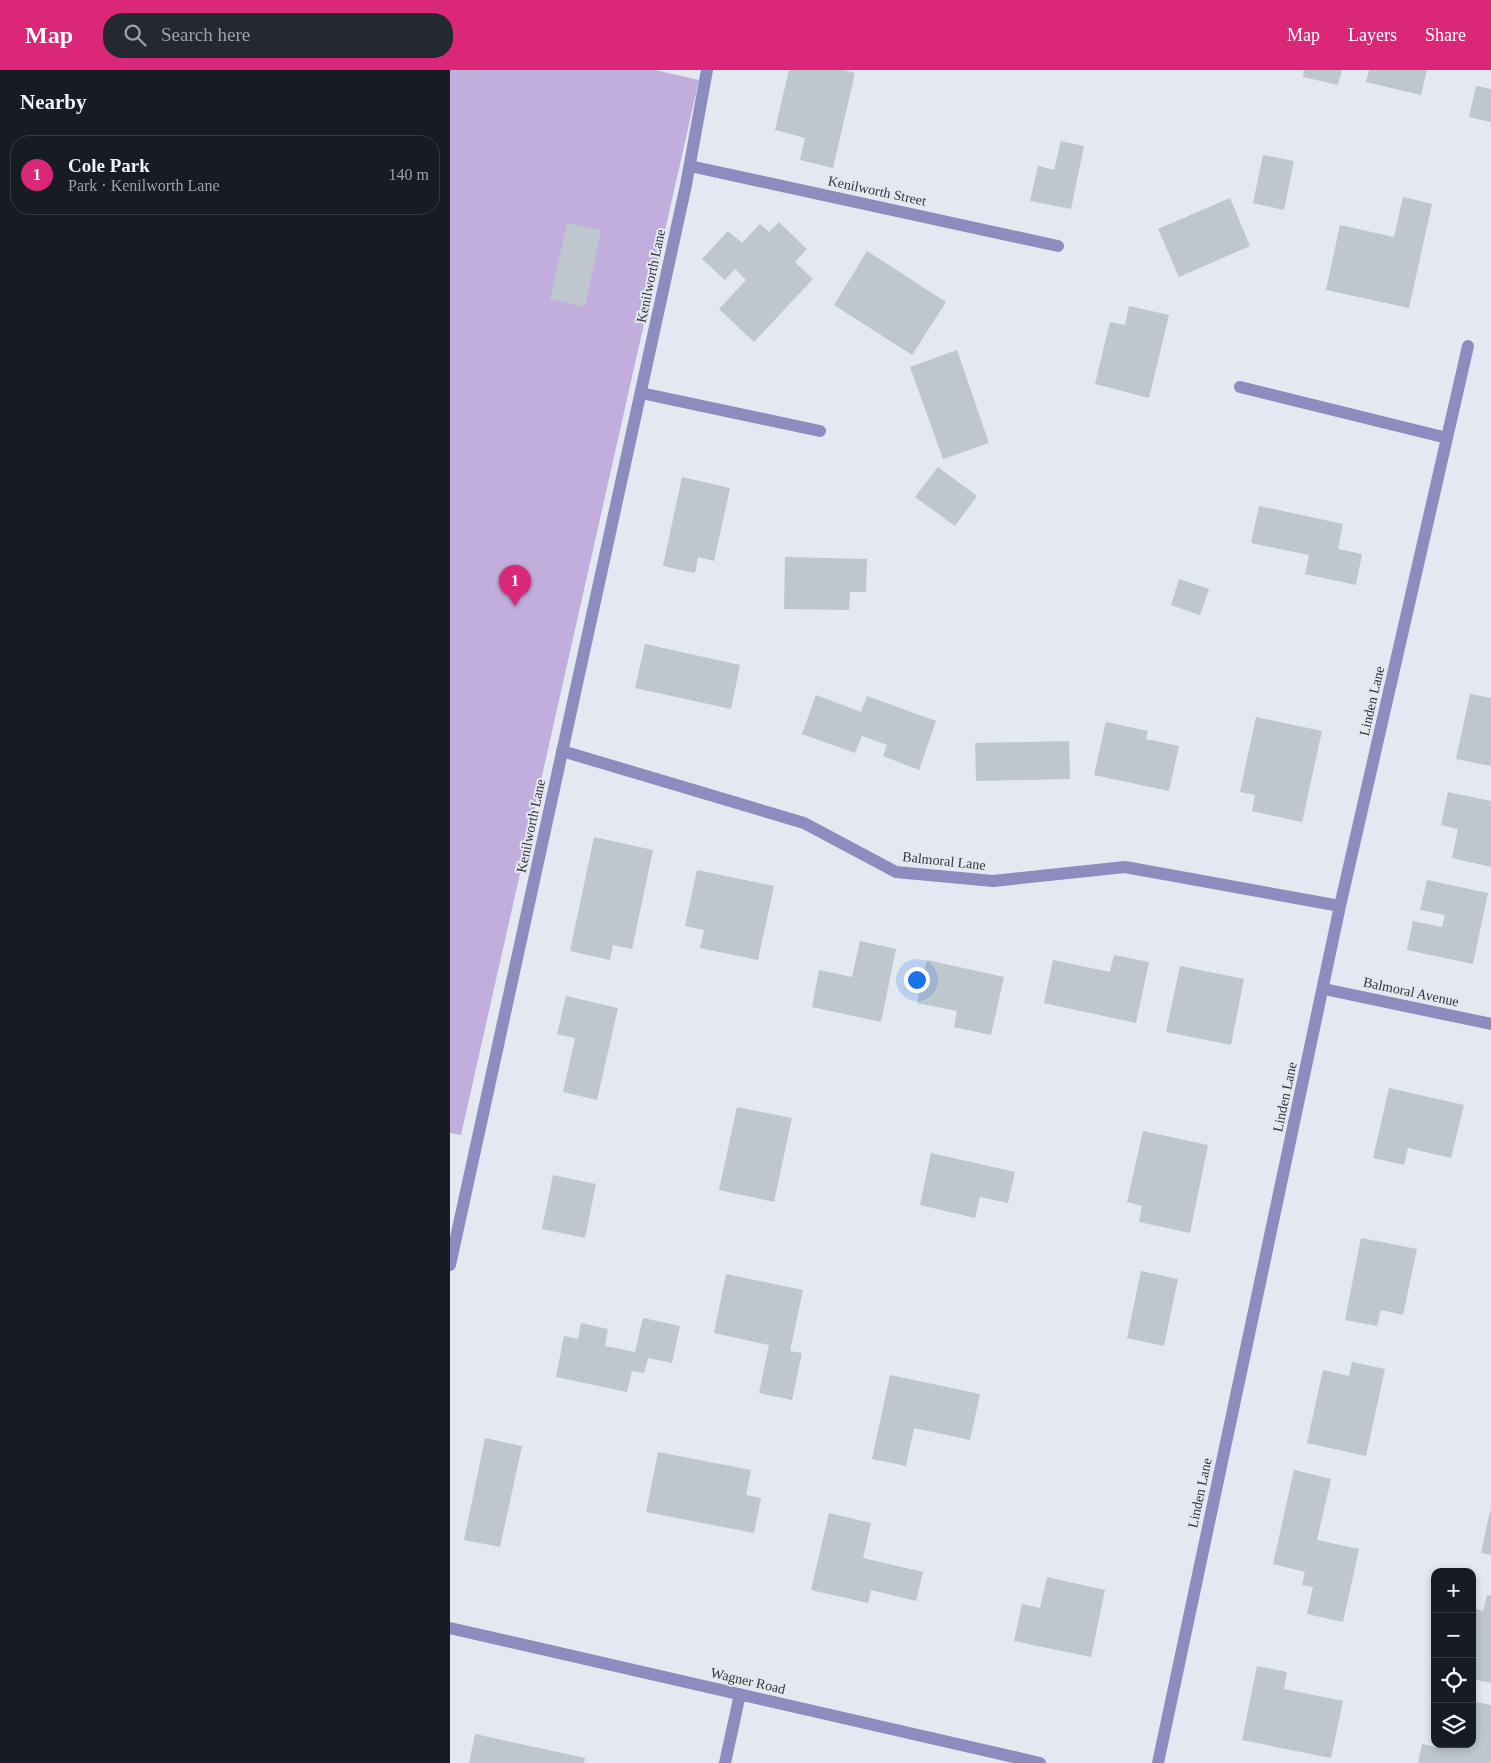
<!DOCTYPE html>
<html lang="en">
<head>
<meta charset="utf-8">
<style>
  :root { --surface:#171b24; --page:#242831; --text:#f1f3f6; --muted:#9ea1a6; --line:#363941; --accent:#db2777 }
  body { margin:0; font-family:Georgia,serif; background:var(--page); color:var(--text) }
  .controls { position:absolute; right:15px; bottom:15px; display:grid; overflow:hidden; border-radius:10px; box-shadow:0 2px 8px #0003 }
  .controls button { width:45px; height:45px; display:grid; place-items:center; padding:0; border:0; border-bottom:1px solid var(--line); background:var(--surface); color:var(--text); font:25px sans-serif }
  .you { position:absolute; left:466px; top:909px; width:18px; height:18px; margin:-12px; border:4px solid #fff; border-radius:50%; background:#1a73e8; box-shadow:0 0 0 8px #1a73e833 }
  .badge { display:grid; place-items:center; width:32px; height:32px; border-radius:50%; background:var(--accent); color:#fff; font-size:16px; font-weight:700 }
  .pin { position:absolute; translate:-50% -41px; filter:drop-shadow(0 1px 2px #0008) }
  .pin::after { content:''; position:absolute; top:26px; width:18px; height:15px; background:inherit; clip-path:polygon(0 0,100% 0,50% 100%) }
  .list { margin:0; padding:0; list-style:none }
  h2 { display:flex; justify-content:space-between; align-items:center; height:65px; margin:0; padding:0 20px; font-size:21px }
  h2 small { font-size:16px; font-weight:400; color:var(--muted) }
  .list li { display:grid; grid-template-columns:32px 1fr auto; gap:15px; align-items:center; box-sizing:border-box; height:80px; margin:0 10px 10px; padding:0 10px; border:1px solid var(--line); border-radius:20px }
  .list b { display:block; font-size:19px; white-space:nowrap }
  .list p { margin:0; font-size:16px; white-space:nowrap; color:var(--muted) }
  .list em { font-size:16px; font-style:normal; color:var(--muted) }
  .icon { flex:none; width:28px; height:28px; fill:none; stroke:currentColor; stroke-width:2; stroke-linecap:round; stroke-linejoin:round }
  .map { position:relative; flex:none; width:1041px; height:1693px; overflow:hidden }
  header { display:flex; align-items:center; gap:30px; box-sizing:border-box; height:70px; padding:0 25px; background:var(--accent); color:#fff }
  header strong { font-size:24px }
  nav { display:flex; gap:28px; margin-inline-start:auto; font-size:18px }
  .search { width:350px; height:45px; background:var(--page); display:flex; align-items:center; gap:12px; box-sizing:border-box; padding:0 18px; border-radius:20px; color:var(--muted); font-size:19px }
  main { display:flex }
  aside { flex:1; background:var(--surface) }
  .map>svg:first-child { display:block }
</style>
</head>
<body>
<header>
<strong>Map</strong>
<div class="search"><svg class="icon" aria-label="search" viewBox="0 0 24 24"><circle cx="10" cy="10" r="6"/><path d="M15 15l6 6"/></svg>Search here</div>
<nav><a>Map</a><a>Layers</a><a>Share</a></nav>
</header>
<main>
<aside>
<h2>Nearby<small></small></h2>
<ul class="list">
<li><span class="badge">1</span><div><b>Cole Park</b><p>Park · Kenilworth Lane</p></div><em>140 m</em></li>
</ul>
</aside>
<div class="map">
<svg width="1041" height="1693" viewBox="0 0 1041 1693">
  <rect width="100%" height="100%" fill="#e3e8f1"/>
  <!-- green -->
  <path fill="#c2aedd" d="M 0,0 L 205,0 L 249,10 L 11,1065 L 0,1063 Z"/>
  <!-- building -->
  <path fill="#bec6ce" d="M 339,0 L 394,0 L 405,3 L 383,98 L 350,90 L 355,68 L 325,60 Z
    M 854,0 L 892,0 L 888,15 L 853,7 Z
    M 919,0 L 977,0 L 971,25 L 916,12 Z
    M 1026,16 L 1041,19 L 1041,52 L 1019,47 Z
    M 611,71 L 634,76 L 621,139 L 580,131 L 588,96 L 604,100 Z
    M 813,85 L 844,91 L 834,140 L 803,133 Z
    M 953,127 L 982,134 L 959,238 L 876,220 L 890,155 L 944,167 Z
    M 780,128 L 800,176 L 729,207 L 708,159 Z
    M 329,152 L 357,179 L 345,192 L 363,209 L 304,272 L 269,239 L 296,210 L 285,199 L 275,210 L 252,189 L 278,161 L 292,173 L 310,154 L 319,162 Z
    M 117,153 L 151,160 L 135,237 L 100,229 Z
    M 417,181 L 496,232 L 462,285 L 384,235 Z
    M 679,236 L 719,245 L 699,328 L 645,314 L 660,252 L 675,255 Z
    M 507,280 L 539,373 L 493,389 L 460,297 Z
    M 488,397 L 527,426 L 505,456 L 465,427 Z
    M 232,407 L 280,418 L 264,491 L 248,487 L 245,503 L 213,496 Z
    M 809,436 L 893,454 L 888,479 L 912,484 L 906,515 L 855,504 L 859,485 L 801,473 Z
    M 335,487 L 417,489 L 416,522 L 400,522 L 399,540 L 334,539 Z
    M 729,509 L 759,519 L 750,545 L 721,535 Z
    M 195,574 L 290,595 L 281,639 L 185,618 Z
    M 1020,624 L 1041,628 L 1041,696 L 1006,689 Z
    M 366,625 L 411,642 L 417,626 L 486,651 L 469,700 L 433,686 L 437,675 L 412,666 L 405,683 L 352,664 Z
    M 806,647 L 872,661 L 852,752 L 802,741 L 805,725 L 790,722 Z
    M 656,652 L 698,661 L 696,669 L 729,676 L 719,721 L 644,705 Z
    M 619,671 L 620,709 L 526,711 L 525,673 Z
    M 998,722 L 1041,731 L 1041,797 L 1002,788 L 1008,759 L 991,755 Z
    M 144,767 L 203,780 L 182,879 L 163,875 L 160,890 L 120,881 Z
    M 247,800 L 324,816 L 308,890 L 250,878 L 254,860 L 235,856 Z
    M 977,810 L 1038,823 L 1023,894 L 957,880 L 963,851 L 992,857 L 995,845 L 970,840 Z
    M 410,871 L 446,879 L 431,952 L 362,937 L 369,900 L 402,907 Z
    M 664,885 L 699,892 L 686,953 L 594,933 L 603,890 L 660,902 Z
    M 477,890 L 554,907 L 541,965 L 504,957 L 507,941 L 467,933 Z
    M 730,896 L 794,909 L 781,975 L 716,962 Z
    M 116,926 L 168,938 L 147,1030 L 113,1022 L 125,968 L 107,964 Z
    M 939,1018 L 1014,1035 L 1001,1088 L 958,1078 L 954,1095 L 923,1088 Z
    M 287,1037 L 342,1048 L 324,1132 L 269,1120 Z
    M 693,1061 L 758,1075 L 740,1163 L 689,1152 L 692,1136 L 677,1132 Z
    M 481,1083 L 565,1102 L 558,1133 L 530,1127 L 525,1148 L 470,1135 Z
    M 103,1105 L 146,1114 L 135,1168 L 92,1159 Z
    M 911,1168 L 967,1179 L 953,1245 L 931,1240 L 927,1256 L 895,1250 Z
    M 691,1201 L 728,1209 L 714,1276 L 677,1268 Z
    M 276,1204 L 353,1220 L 340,1281 L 352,1283 L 342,1330 L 309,1323 L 319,1275 L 264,1263 Z
    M 193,1248 L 230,1256 L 222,1293 L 198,1288 L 194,1303 L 182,1301 L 177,1322 L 106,1307 L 114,1266 L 128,1269 L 131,1253 L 158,1259 L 155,1276 L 185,1282 Z
    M 902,1292 L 935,1299 L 916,1386 L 857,1373 L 873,1300 L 899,1306 Z
    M 440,1305 L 530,1324 L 520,1370 L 464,1358 L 456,1396 L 422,1389 Z
    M 35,1368 L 72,1376 L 50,1477 L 14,1470 Z
    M 208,1382 L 301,1400 L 296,1425 L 311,1428 L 304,1463 L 196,1442 Z
    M 844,1400 L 881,1409 L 867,1470 L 909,1479 L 893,1552 L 857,1544 L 863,1517 L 852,1515 L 855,1502 L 823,1494 Z
    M 1040,1441 L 1041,1441 L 1041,1485 L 1031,1483 Z
    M 379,1443 L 421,1453 L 413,1488 L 473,1502 L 466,1531 L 421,1520 L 418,1533 L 361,1520 Z
    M 597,1507 L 655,1520 L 641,1587 L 564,1571 L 572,1534 L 590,1538 Z
    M 1037,1525 L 1041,1526 L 1041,1613 L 1022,1609 L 1022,1538 L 1033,1541 Z
    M 807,1596 L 837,1602 L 834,1619 L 893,1631 L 881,1688 L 792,1670 Z
    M 1022,1631 L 1041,1635 L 1041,1693 L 968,1693 L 972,1674 L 986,1677 L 987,1674 L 1022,1674 Z
    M 25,1664 L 135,1688 L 134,1693 L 19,1693 Z"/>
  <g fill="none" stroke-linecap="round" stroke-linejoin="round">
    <!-- minor -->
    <path stroke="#8d8cbf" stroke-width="12" d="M 240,96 L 608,176
      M 790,317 L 997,368
      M 191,323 L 370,361
      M 112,681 L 354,753 L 446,802 L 543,811 L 675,797 L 890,836
      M 874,919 L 1041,954
      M 0,1195 L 236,115 L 257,0
      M 0,1558 L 590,1693
      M 275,1693 L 290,1624
      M 708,1693 L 890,836 L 1018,276"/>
  </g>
  <g text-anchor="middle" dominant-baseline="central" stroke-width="4" stroke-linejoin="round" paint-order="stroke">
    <!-- street labels -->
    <g font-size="14" fill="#333438" stroke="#e3e8f1">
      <text transform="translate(427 121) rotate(12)">Kenilworth Street</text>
      <text transform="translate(201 206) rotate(-78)">Kenilworth Lane</text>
      <text transform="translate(922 631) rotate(-77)">Linden Lane</text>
      <text transform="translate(81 756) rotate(-78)">Kenilworth Lane</text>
      <text transform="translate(494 791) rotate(6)">Balmoral Lane</text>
      <text transform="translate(961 922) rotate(12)">Balmoral Avenue</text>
      <text transform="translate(835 1027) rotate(-78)">Linden Lane</text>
      <text transform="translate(750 1423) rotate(-78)">Linden Lane</text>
      <text transform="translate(298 1611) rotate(13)">Wagner Road</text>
    </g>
  </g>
</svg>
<div class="controls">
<button>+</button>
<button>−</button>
<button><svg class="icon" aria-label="locate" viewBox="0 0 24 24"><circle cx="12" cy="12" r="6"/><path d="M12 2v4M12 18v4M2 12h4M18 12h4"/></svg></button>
<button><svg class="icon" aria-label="layers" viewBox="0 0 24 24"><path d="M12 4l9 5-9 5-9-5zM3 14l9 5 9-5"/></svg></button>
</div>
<div class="you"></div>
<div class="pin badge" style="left:65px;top:536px">1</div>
</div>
</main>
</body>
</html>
